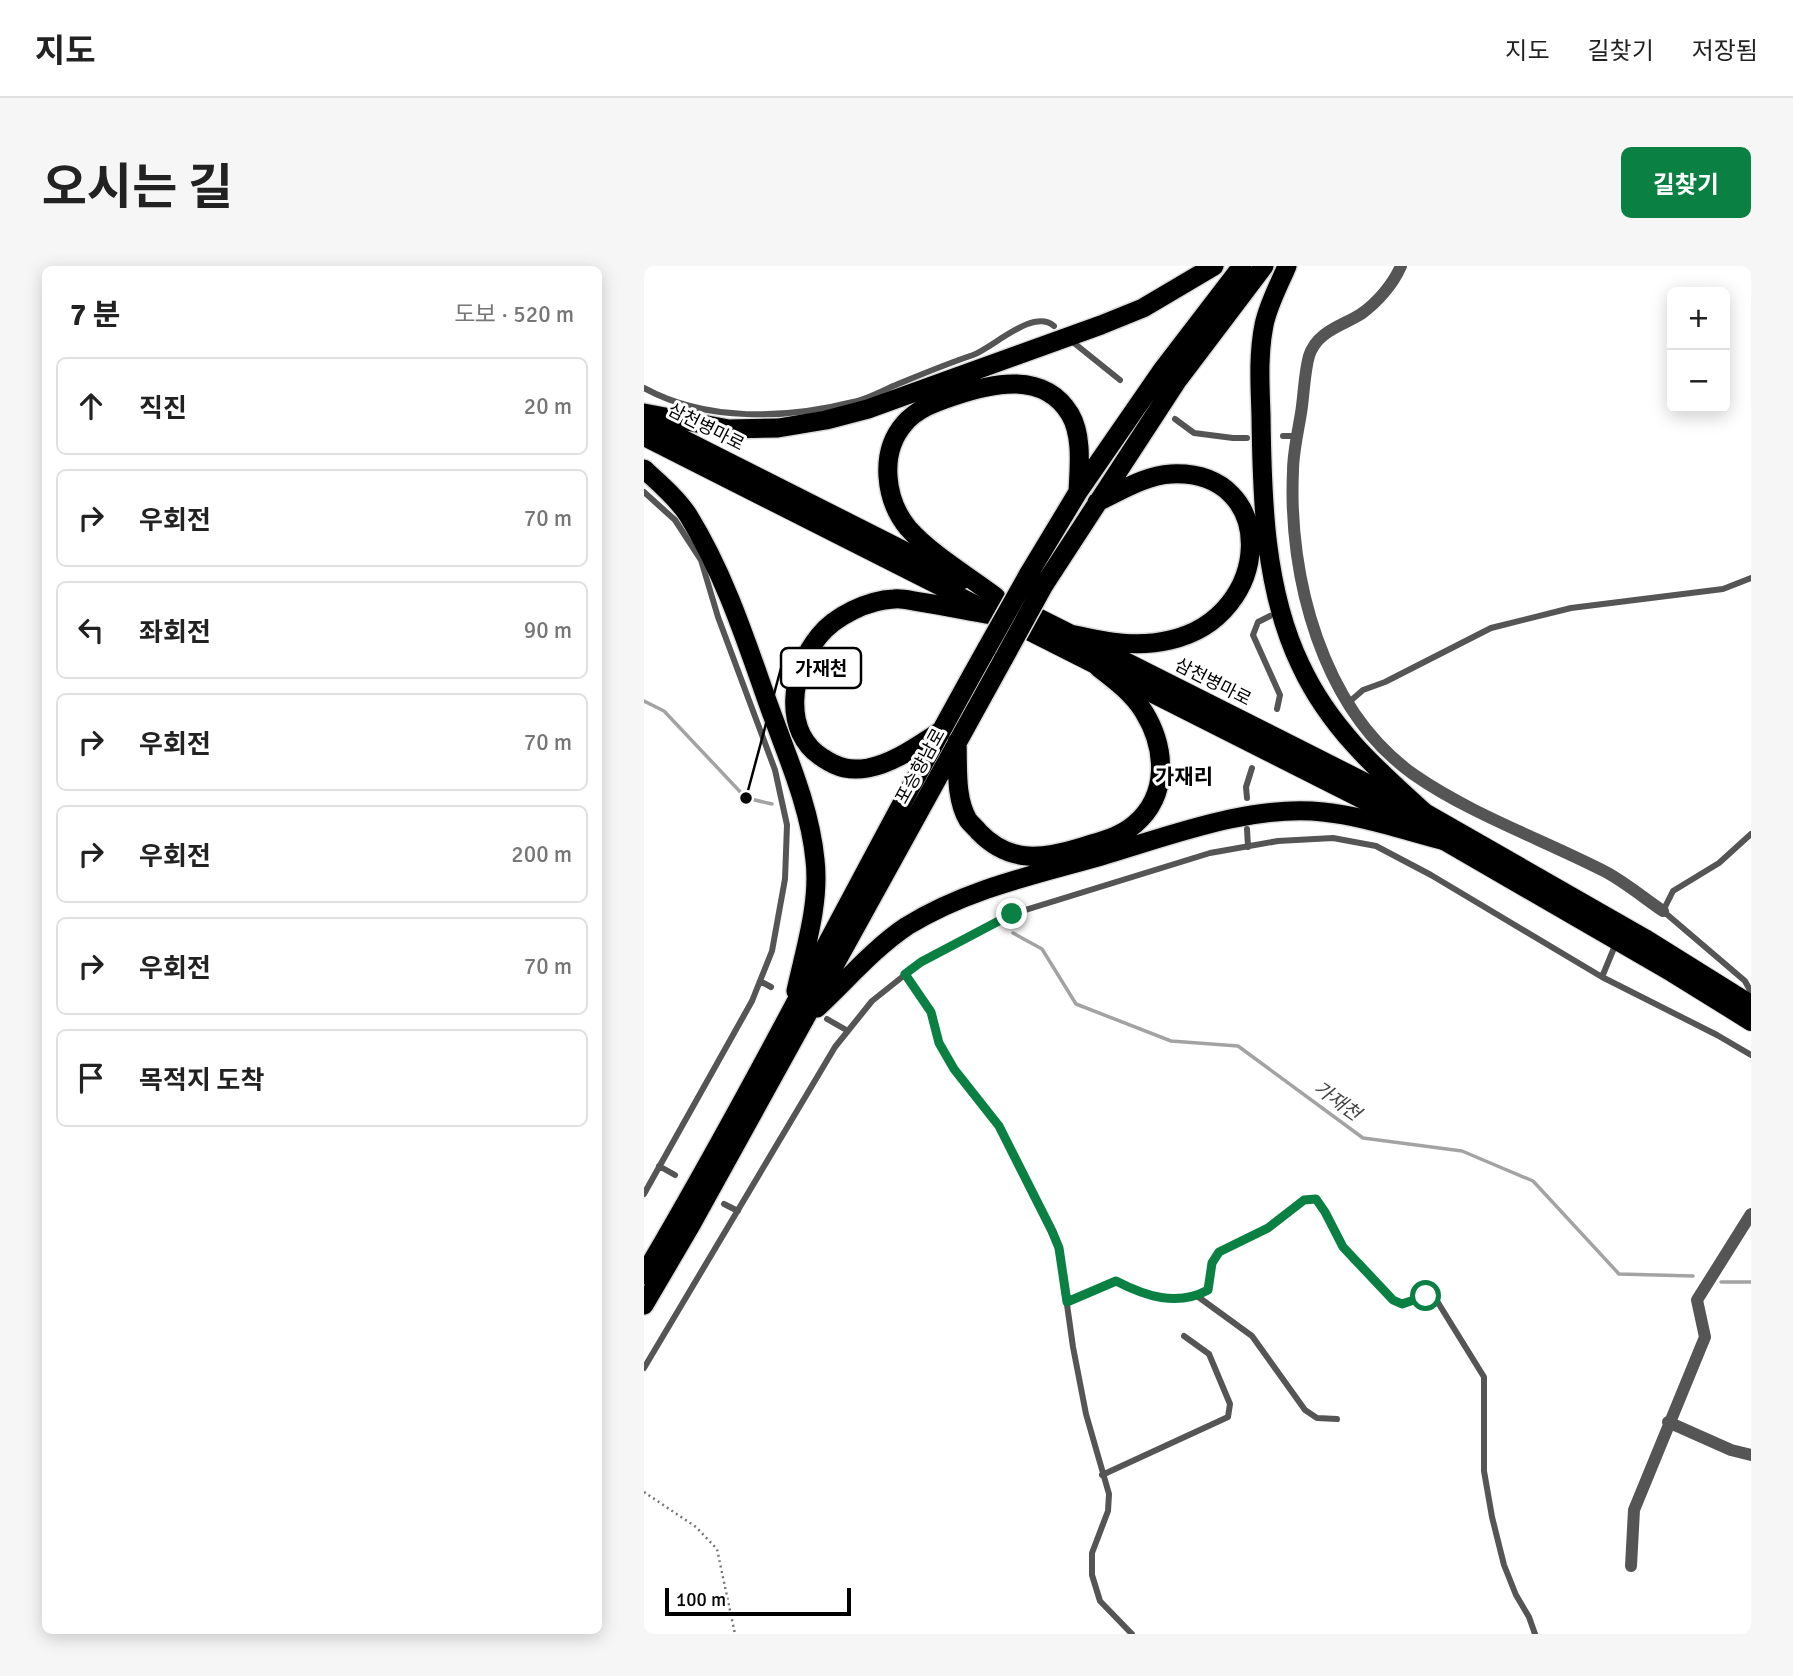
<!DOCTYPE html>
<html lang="ko">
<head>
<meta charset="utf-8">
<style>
  :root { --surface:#fff; --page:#f6f6f6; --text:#222; --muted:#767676; --line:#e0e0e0; --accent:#0b8043 }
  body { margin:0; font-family:Signika,"Noto Sans KR",sans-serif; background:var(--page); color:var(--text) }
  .controls { position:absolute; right:21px; top:21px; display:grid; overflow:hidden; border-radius:10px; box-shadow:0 4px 18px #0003 }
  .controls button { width:63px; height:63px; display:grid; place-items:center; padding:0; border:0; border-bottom:2px solid var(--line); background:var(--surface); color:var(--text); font:35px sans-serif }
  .scale { position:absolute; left:21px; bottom:18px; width:186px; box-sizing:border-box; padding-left:7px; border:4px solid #000; border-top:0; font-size:19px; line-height:24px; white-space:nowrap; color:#000; -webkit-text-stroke:5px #fff; paint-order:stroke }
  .stop { position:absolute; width:21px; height:21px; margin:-16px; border:5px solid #0b8043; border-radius:50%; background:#fff }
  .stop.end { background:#0b8043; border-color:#fff; box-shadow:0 2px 7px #0008 }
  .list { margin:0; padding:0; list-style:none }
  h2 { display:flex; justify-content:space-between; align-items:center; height:91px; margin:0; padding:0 28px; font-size:30px }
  h2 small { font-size:23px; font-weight:400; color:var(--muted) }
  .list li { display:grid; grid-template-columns:46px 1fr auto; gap:21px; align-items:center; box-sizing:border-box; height:98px; margin:0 14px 14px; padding:0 14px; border:2px solid var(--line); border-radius:10px }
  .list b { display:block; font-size:26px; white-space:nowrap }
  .list em { font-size:23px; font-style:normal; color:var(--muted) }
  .icon { flex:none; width:38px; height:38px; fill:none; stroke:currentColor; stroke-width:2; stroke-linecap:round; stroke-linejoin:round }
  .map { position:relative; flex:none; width:1107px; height:1368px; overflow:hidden; border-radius:10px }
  header { display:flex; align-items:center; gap:42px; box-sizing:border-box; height:98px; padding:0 35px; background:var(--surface); border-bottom:2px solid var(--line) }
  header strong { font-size:33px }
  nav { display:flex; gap:38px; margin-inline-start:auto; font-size:24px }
  .intro { display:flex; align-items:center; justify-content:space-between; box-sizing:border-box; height:168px; padding:0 42px }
  h1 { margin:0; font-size:49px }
  .button { padding:18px 32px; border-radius:10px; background:var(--accent); color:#fff; font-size:24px; font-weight:700 }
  main { display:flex; gap:42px; padding:0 42px }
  aside { flex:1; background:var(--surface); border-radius:10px; box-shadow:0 4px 18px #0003 }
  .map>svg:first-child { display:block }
</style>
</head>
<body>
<header>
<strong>지도</strong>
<nav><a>지도</a><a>길찾기</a><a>저장됨</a></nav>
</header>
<div class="intro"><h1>오시는 길</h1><a class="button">길찾기</a></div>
<main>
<aside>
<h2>7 분<small>도보 · 520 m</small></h2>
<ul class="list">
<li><svg class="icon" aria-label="ahead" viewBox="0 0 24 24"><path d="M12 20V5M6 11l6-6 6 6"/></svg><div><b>직진</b></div><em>20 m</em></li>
<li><svg class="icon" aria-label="right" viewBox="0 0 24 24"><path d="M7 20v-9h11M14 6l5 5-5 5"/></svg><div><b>우회전</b></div><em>70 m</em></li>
<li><svg class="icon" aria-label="left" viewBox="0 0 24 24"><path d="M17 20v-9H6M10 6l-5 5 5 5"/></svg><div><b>좌회전</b></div><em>90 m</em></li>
<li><svg class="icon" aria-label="right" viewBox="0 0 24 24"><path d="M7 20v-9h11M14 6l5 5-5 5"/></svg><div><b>우회전</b></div><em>70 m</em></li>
<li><svg class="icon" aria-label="right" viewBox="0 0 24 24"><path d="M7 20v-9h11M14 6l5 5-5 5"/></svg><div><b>우회전</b></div><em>200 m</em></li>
<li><svg class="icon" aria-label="right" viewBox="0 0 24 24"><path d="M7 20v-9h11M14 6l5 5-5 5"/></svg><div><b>우회전</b></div><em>70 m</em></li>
<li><svg class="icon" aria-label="arrive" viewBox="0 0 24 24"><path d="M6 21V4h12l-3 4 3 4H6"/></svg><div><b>목적지 도착</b></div></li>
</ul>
</aside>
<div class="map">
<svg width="1107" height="1368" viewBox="0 0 1107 1368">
  <rect width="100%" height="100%" fill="#fff"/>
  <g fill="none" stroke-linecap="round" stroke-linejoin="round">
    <!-- stream -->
    <path stroke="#a3a3a3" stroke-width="3.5" d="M 0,435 L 20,445 L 102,532 L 128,538
      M 369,667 L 398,683 L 432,738 L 527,775 L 594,780 L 719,872 L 818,885 L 889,915 L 975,1008 L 1049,1010
      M 1077,1016 L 1107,1016"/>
    <defs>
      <path id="primary" d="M 0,153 L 319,314
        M 0,171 L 798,574 L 1028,707 L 1107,756
        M 372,340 L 779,545 L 1001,672 L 1107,738"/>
      <path id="trunk" d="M 643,0 C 635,19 624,39 620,59 C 614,89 616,119 617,149 C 618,232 620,324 657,400 C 685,460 730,501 779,545
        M 0,147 L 85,163 L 134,162 L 182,154 L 224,143 L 457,59 L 499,42 L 570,0
        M 0,203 C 15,217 33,232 44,249 C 81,309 102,375 125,440 C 143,490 166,541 171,594 C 176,637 161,683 152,725
        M 384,309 L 434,226 L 519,103 L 598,0
        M 400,319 L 533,115 L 620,0
        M 352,331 C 323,309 288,289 264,262 C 241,234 235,187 260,158 C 272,143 292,136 310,130 C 348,117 400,105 426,148 C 439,170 435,202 434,226
        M 431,369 C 463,376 493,382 526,374 C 630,351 636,203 527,208 C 502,209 475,226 453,236
        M 295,466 C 273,480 250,497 224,502 C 206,505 194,502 179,492 C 137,466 147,404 175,370 C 191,350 224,334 250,333 C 258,332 268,335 276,336 C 301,340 325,345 349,349
        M 313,476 C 314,501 311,532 324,554 C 327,558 332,562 335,566 C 366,598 399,593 438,581 C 457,575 476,571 491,558 C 525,529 522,482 500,446 C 489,428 472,415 455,402
        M 173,742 C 202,715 230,682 263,660 C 323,623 390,609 457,590 C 525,570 607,538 679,546 C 719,550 759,564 798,574
        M 0,1009 C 121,804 226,590 343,382
        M 0,1039 L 47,959 L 360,392"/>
    </defs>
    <!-- primary casing -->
    <use href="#primary" stroke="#dbdbdb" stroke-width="20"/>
    <!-- trunk casing -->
    <use href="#trunk" stroke="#dbdbdb" stroke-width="22"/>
    <!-- path -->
    <path stroke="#777" stroke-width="2.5" stroke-dasharray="2 3.5" stroke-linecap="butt" d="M 0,1226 L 52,1261 L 73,1283 L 91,1368"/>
    <!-- service -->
    <path stroke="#555" stroke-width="6" d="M 430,77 L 476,114
      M 0,122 C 62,156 142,153 209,136 C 223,133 236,126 249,120 C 276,109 302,98 329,89 C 350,81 389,42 410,60
      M 531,153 L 550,167 L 589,172 L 603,172
      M 639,170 L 652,170
      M 0,226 L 31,254 L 57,294 L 74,351 L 131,504 L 143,559 L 141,613 L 128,685 L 108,735 L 0,928
      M 626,350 L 614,356 L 609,369 L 636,429 L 633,443
      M 704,437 L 719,424 L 741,416 L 847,362 L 927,342 L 1079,323 L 1107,312
      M 603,532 L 602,521 L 608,502
      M 603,563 L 604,581
      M 1107,568 L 1075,597 L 1029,625 L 1019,645 L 1101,715 L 1107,726
      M 261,708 L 287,746 L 295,777 L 310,803 L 355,860 L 415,982 L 429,1081 L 442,1148 L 465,1228 L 464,1245 L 448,1287 L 448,1309 L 456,1335 L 488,1368
      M 958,711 L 970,682
      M 116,715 L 127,721
      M 183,753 L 204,765
      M 15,900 L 31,909
      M 80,938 L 94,945
      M 553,1030 L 608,1070 L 661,1144 L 673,1152 L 693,1153
      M 423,1036 L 472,1015 C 501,1030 533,1041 564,1024 L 568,997 L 575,986 L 624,962 L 660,934 L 672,933 L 681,946 L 699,981 L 749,1034 L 758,1038 L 782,1030 L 793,1035 L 840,1111 L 840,1205 L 848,1251 L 860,1299 L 872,1329 L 885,1351 L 891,1368
      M 0,1102 L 191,781 L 228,735 L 277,696 L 368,648 L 566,587 L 634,575 L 689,572 L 732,580 L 787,609 L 958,711 L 1073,769 L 1107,789
      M 458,1209 L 584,1151 L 586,1138 L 565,1088 L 540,1070"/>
    <!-- minor -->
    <path stroke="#555" stroke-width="12" d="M 757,0 C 749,18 734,36 717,48 C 698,60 673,65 665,90 C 660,108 660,129 657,147 C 654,166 649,186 649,205 C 644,311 678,443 769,508 C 826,548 900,574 962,606 C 982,617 1000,632 1019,645
      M 1024,1156 L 1087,1184 L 1107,1189
      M 987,1300 L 990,1244 L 1061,1071 L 1053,1034 L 1107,948"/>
    <!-- primary -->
    <use href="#primary" stroke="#000" stroke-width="18"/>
    <!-- trunk -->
    <use href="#trunk" stroke="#000" stroke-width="19"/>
    <defs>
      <path id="trunk-bridge" d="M 343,382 L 384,309
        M 360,392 L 400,319"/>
    </defs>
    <!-- trunk-bridge casing -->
    <use href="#trunk-bridge" stroke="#dbdbdb" stroke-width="22" stroke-linecap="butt"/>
    <!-- trunk-bridge -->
    <use href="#trunk-bridge" stroke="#000" stroke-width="19"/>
  </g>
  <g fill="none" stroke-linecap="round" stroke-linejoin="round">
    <!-- route -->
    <path stroke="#0b8043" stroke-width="9" d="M 368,648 L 277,696 L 261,708 L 287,746 L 295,777 L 310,803 L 355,860 L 408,965 L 415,982 L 423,1036 L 472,1015 C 501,1030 533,1041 564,1024 L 568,997 L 575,986 L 624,962 L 660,934 L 672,933 L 681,946 L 699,981 L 749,1034 L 758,1038 L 782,1030"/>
  </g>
  <g text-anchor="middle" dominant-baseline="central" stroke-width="6" stroke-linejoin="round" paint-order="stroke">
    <!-- street labels -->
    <g font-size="18" fill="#000" stroke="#fff">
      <text transform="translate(62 161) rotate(27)">삼천병마로</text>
      <text transform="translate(569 416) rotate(27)">삼천병마로</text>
      <text transform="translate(276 500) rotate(-61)">포승향남로</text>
    </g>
    <!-- water labels -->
    <g font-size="19" font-style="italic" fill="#444" stroke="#fff">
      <text transform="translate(693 835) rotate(36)">가재천</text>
    </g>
    <!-- quarter labels -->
    <g font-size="21" font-weight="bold" fill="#000" stroke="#fff">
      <text x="540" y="511">가재리</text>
    </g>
  </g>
  <!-- callouts -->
  <path fill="none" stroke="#000" stroke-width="2.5" d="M102 532L137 402"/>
  <circle fill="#000" stroke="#fff" stroke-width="2.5" cx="102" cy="532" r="7"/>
  <rect fill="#fff" stroke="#000" stroke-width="2.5" x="137" y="382" width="80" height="40" rx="7"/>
  <g font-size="19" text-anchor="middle" font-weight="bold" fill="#000">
    <text x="177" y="409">가재천</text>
  </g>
</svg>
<div class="controls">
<button>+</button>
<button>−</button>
</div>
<div class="scale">100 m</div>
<div class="stop" style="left:782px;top:1030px"></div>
<div class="stop end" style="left:368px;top:648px"></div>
</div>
</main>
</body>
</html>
